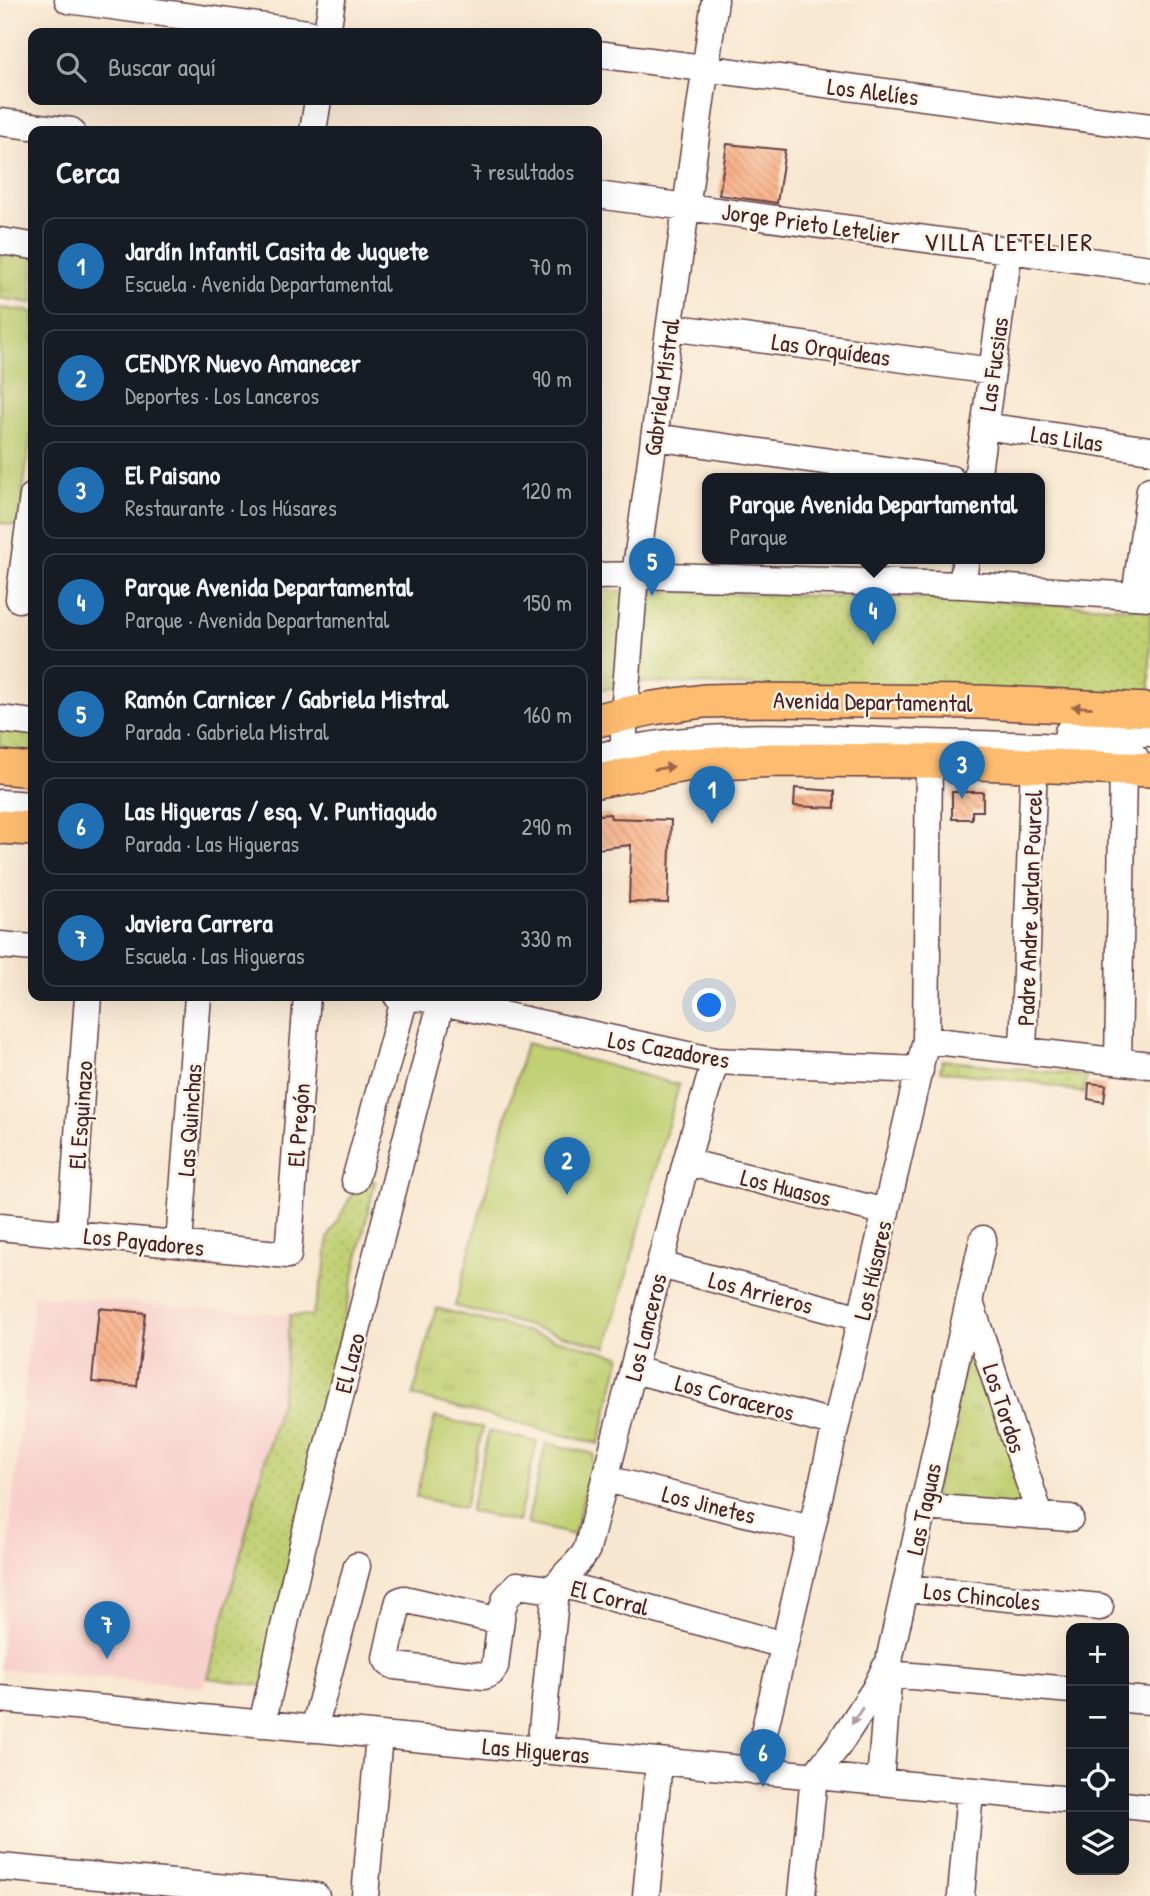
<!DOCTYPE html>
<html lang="es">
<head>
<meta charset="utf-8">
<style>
  :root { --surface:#171b24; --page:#20242c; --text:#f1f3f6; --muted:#9ea1a6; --line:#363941; --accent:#1f6fb2 }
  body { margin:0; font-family:"Patrick Hand",sans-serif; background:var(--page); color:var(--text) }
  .controls { position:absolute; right:21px; bottom:21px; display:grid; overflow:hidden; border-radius:14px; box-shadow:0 7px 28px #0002 }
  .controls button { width:63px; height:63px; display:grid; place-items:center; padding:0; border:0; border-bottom:2px solid var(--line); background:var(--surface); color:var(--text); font:35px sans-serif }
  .you { position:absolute; left:710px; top:1006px; width:24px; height:24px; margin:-18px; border:5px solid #fff; border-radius:50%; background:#1a73e8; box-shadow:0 0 0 10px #1a73e833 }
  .badge { display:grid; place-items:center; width:46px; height:46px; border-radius:50%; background:var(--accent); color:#fff; font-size:23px; font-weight:700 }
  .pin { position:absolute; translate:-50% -58px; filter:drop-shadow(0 2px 4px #0008) }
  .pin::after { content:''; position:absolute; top:37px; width:24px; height:21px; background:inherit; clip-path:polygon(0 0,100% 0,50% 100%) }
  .popup { position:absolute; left:702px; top:473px; width:343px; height:91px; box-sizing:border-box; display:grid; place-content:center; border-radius:14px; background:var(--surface); filter:drop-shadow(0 2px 5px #0005); font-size:23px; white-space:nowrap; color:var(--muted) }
  .popup b { font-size:26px; color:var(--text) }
  .popup::after { content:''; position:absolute; left:50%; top:100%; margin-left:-14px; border:14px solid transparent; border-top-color:var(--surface) }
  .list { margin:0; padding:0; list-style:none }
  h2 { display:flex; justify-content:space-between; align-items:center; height:91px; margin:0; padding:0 28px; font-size:30px }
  h2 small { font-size:23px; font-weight:400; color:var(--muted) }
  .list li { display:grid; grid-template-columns:46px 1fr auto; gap:21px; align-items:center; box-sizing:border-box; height:98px; margin:0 14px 14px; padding:0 14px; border:2px solid var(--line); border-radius:14px }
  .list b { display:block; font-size:26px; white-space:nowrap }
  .list p { margin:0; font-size:23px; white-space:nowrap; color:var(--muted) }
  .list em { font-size:23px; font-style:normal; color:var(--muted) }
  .icon { flex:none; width:38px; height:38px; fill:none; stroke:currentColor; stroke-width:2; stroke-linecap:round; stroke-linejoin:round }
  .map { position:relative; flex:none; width:1150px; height:1896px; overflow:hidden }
  .search { position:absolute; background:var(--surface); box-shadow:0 7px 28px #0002; left:28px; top:28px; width:574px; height:77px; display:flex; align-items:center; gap:18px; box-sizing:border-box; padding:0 24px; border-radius:14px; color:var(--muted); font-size:26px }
  .panel { position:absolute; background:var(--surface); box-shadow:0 7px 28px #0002; left:28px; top:126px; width:574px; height:875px; border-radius:14px }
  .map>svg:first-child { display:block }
</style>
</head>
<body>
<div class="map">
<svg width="1150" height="1896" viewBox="0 0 1150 1896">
  <defs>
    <pattern id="grass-tufts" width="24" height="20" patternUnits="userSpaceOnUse" patternTransform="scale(1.75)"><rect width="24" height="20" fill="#c0d073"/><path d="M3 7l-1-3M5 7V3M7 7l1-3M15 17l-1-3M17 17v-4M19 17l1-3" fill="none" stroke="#a6b264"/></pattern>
    <pattern id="park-dots" width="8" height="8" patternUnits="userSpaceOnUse" patternTransform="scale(1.75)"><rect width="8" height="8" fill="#c0d073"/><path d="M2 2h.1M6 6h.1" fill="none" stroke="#a6b264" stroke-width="1.8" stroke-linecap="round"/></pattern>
    <pattern id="building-back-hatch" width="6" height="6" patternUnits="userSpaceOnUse" patternTransform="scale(1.75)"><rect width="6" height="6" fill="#f8aa7f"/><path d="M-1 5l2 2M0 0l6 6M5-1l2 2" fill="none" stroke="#cb8a68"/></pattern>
  </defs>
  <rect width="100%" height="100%" fill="#fcf5e5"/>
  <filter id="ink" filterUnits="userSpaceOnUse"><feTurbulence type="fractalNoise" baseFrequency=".0143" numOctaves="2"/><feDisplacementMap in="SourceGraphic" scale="14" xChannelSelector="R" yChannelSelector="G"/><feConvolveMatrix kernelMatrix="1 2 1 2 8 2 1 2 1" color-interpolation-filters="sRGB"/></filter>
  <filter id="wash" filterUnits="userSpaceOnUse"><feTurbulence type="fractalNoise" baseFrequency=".00686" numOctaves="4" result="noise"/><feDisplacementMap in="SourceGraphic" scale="28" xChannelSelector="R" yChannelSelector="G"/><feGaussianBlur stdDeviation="1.57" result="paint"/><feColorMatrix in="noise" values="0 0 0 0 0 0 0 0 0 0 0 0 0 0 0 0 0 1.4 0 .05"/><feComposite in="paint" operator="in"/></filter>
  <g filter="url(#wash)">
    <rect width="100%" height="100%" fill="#f8e7d0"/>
    <!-- built -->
    <path fill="#f7d0cc" d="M 34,1295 L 290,1315 L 282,1395 L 208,1678 L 202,1687 L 0,1669 L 11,1521 Z"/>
    <!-- grass -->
    <path fill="url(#grass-tufts)" stroke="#85784f" stroke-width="2" d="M 0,248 L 33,253 L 33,303 L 0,298 Z
      M 436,1308 L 621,1356 L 599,1444 L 413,1396 Z
      M 972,1335 L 1028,1507 L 933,1499 Z"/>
    <!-- park -->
    <path fill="url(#park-dots)" stroke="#85784f" stroke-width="2" d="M 597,591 L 645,591 L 972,600 L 1150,609 L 1150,702 L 647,682 L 597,690 Z
      M 0,726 L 33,730 L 33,752 L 0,751 Z
      M 943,1060 L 1087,1076 L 1083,1093 L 1034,1082 L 940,1071 Z
      M 361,1178 L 375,1181 L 263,1686 L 208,1678 L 282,1395 L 290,1315 L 312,1316 L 326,1265 L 328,1238 Z"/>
    <!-- garden -->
    <path fill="#c0d073" stroke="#85784f" stroke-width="2" d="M 0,308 L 33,312 L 33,420 L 18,526 L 0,523 Z
      M 526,1043 L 679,1085 L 607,1347 L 455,1306 Z
      M 435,1417 L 483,1428 L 464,1508 L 416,1497 Z
      M 489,1431 L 537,1442 L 518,1522 L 470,1511 Z
      M 546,1443 L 594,1454 L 574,1535 L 527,1524 Z"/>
    <g id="blocks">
      <!-- building -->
      <path fill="url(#building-back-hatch)" d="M 727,144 L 785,150 L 777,203 L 719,195 Z
        M 795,788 L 835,791 L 835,808 L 794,806 Z
        M 952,792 L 983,792 L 983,811 L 972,811 L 972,819 L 952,819 Z
        M 610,814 L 611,818 L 671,820 L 668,903 L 629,902 L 631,845 L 597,849 L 597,815 Z
        M 1089,1083 L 1106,1085 L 1104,1102 L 1088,1099 Z
        M 99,1308 L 145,1313 L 137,1386 L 92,1382 Z"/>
    </g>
  </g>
  <g filter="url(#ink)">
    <use href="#blocks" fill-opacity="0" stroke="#643d44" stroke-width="2"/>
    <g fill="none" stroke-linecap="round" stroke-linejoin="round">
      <defs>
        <path id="minor" d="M 68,0 L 308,33
          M 327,33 L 332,0
          M 597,54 L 1150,127
          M 0,122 L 71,131
          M 313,131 L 318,100
          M 597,195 L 1150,269
          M 0,241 L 33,246
          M 670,327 L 992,371
          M 984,426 L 1150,450
          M 654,437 L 951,479
          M 977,479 L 1009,250
          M 597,576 L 635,575 L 962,585 L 1150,597
          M 962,585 L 966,559
          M 1135,596 L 1150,490
          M 19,599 L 33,496
          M 0,719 L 33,723
          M 1068,732 L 1150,733
          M 597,757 C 704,727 819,739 929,743 C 998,745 1067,743 1135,757
          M 624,775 L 624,714 L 635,575 L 715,0
          M 0,803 L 33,805
          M 0,945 L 33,948
          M 397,996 L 423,998 L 715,1061 L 920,1070
          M 926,1040 L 1150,1065
          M 1023,1050 L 1034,765
          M 1118,1061 L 1123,769
          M 686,1162 L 886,1212
          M 355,1180 L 405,997
          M 0,1227 L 288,1255 L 307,996
          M 71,1234 L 88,996
          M 179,1244 L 198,996
          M 660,1265 L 861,1318
          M 970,1302 L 1040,1516
          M 634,1370 L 836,1424
          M 606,1479 L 811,1529
          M 924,1507 L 1070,1518
          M 558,1583 L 784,1645
          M 906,1588 L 1100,1607
          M 500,1621 L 404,1599 L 399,1601 L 397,1608 L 386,1658 L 389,1663 L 395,1666 L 484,1676 L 491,1673 L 495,1667 L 502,1610 L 506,1598 L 517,1585 L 556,1590
          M 889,1674 L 1071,1690
          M 0,1699 L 1071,1800
          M 1124,1699 L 1150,1701
          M 262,1724 L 308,1522 L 441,1003
          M 314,1729 L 357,1566
          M 540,1750 L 556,1590 C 562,1572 579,1566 587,1549 L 686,1162 L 715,1061
          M 755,1771 L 926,1040 L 929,761
          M 880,1782 L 890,1656 L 983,1239
          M 1124,1805 L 1150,1808
          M 0,1867 L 316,1896
          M 365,1896 L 379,1735
          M 646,1896 L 659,1762
          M 802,1896 L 814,1776 L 837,1747 L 875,1689 L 885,1668
          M 961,1896 L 970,1791"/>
        <path id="major" d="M 597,720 L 653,708 L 704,701 L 747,700 L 981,702 L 1150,710
          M 0,767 L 33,770
          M 597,781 L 685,765 L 774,760 L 929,761 L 1150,770
          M 0,827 L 33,829"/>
      </defs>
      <!-- minor casing -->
      <use href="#minor" stroke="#643d44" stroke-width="29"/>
      <!-- major casing -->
      <use href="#major" stroke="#643d44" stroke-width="36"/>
      <!-- minor -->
      <use href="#minor" stroke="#fff" stroke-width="26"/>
      <!-- major -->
      <use href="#major" stroke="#fdbc70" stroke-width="33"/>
    </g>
    <!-- one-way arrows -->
    <defs><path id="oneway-solid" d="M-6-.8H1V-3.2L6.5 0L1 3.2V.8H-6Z" transform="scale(1.75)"/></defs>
    <g fill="#9b664a">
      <use href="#oneway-solid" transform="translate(1082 707) rotate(-177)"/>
      <use href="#oneway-solid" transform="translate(664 768) rotate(-9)"/>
    </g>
    <use fill="#ae9aa0" href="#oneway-solid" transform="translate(857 1716) rotate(123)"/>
  </g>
  <g text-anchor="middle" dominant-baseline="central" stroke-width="5" stroke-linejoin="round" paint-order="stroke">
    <!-- street labels -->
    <g font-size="24" fill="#4a1f2b" stroke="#fcf5e5">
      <text transform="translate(873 91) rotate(7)">Los Alelíes</text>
      <text transform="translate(811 223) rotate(8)">Jorge Prieto Letelier</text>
      <text transform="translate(831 349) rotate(8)">Las Orquídeas</text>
      <text transform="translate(993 364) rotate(-82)">Las Fucsias</text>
      <text transform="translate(661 387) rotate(-82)">Gabriela Mistral</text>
      <text transform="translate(1067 438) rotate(8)">Las Lilas</text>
      <text transform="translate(873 701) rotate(1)">Avenida Departamental</text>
      <text transform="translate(1029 908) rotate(-88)">Padre Andre Jarlan Pourcel</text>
      <text transform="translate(669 1049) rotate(10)">Los Cazadores</text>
      <text transform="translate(80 1115) rotate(-86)">El Esquinazo</text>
      <text transform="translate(189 1120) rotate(-86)">Las Quinchas</text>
      <text transform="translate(298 1125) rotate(-86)">El Pregón</text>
      <text transform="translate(786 1187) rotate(14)">Los Huasos</text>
      <text transform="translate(144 1241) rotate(6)">Los Payadores</text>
      <text transform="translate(872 1270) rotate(-77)">Los Húsares</text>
      <text transform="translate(761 1292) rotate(15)">Los Arrieros</text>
      <text transform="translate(645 1327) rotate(-76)">Los Lanceros</text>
      <text transform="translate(349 1363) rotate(-76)">El Lazo</text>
      <text transform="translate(735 1397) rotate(15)">Los Coraceros</text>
      <text transform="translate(1005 1408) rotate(72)">Los Tordos</text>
      <text transform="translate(709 1504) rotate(14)">Los Jinetes</text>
      <text transform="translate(923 1509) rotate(-78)">Las Taguas</text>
      <text transform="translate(982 1596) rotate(6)">Los Chincoles</text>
      <text transform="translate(610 1597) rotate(15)">El Corral</text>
      <text transform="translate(536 1750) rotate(5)">Las Higueras</text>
    </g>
    <!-- neighbourhood labels -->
    <g font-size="26" letter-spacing="2" fill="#4a1f2b" stroke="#fcf5e5">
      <text x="1009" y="241">VILLA LETELIER</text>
    </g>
  </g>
</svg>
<div class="controls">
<button>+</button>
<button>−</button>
<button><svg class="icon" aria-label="locate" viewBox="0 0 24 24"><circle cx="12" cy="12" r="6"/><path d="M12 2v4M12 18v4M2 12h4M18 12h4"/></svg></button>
<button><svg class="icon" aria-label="layers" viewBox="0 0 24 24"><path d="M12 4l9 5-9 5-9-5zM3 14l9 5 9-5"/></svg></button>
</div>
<div class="you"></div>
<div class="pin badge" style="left:712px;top:824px">1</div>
<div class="pin badge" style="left:567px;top:1195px">2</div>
<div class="pin badge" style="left:962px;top:799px">3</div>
<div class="pin badge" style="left:873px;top:645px">4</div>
<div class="popup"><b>Parque Avenida Departamental</b>Parque</div>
<div class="pin badge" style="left:652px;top:596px">5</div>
<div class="pin badge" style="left:763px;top:1787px">6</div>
<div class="pin badge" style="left:107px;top:1659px">7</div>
<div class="search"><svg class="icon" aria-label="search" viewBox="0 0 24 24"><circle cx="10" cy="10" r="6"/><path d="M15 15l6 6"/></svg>Buscar aquí</div>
<section class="panel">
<h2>Cerca<small>7 resultados</small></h2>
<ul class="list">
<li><span class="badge">1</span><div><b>Jardín Infantil Casita de Juguete</b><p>Escuela · Avenida Departamental</p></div><em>70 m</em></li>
<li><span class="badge">2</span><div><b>CENDYR Nuevo Amanecer</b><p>Deportes · Los Lanceros</p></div><em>90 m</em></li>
<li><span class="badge">3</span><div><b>El Paisano</b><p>Restaurante · Los Húsares</p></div><em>120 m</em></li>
<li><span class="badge">4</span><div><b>Parque Avenida Departamental</b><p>Parque · Avenida Departamental</p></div><em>150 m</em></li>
<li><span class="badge">5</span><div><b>Ramón Carnicer / Gabriela Mistral</b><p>Parada · Gabriela Mistral</p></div><em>160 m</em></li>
<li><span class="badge">6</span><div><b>Las Higueras / esq. V. Puntiagudo</b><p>Parada · Las Higueras</p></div><em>290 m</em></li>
<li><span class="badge">7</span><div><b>Javiera Carrera</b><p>Escuela · Las Higueras</p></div><em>330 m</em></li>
</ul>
</section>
</div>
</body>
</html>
